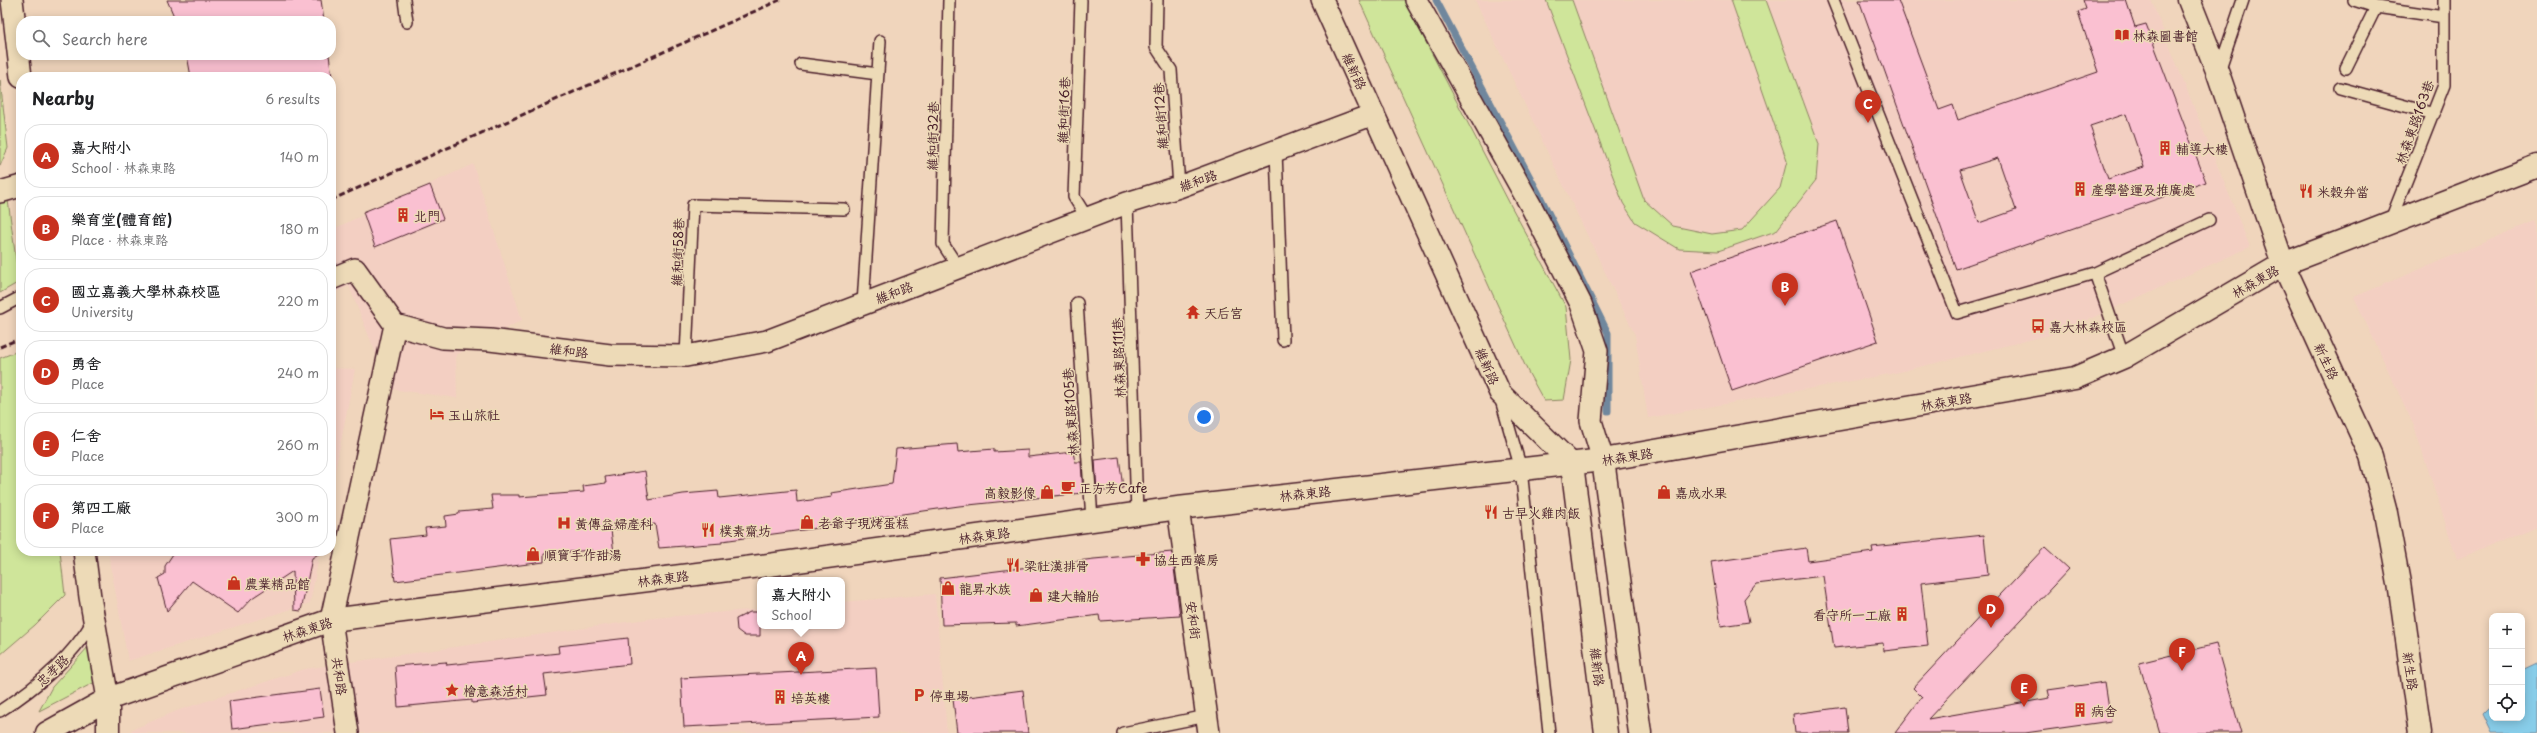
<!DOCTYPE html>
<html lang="en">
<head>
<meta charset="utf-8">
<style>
  :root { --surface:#fff; --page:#f2f2f2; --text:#202124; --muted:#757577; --line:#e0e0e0; --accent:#c8321e }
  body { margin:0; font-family:"Playpen Sans","LXGW WenKai TC",sans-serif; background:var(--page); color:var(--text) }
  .controls { position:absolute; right:12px; bottom:12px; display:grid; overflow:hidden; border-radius:8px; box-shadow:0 2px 10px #0003 }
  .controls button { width:36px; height:36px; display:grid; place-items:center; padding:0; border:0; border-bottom:1px solid var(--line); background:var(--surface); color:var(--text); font:20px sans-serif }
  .you { position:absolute; left:1204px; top:417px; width:14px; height:14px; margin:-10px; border:3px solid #fff; border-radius:50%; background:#1a73e8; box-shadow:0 0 0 6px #1a73e833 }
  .badge { display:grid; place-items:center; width:26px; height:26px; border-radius:50%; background:var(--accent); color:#fff; font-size:13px; font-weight:700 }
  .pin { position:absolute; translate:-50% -33px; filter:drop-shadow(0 1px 2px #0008) }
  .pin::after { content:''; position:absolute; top:21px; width:14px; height:12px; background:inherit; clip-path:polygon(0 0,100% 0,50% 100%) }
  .popup { position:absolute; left:757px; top:577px; width:88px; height:52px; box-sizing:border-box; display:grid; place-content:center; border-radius:8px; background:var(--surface); filter:drop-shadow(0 1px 3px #0005); font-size:13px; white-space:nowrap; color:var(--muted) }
  .popup b { font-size:15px; color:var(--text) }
  .popup::after { content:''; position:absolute; left:50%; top:100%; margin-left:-8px; border:8px solid transparent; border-top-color:var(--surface) }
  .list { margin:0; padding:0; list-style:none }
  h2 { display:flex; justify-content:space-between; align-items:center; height:52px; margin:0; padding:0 16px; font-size:17px }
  h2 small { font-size:13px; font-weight:400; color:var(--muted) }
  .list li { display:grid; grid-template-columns:26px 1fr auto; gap:12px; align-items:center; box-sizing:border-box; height:64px; margin:0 8px 8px; padding:0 8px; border:1px solid var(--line); border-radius:16px }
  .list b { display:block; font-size:15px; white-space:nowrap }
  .list p { margin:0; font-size:13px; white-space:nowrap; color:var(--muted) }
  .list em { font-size:13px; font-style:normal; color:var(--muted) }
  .icon { flex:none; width:22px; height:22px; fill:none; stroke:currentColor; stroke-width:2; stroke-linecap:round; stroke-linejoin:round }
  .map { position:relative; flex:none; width:2537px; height:733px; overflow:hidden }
  .search { position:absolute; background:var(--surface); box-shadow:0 2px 10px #0003; left:16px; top:16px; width:320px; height:44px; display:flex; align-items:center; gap:10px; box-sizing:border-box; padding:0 14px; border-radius:16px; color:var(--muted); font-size:15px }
  .panel { position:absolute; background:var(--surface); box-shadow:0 2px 10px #0003; left:16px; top:72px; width:320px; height:484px; border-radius:16px }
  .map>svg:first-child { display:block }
</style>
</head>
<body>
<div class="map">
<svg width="2537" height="733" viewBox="0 0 2537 733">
  <rect width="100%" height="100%" fill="#f0d5bc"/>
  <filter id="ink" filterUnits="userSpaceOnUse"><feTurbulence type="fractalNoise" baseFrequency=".025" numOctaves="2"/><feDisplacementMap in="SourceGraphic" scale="8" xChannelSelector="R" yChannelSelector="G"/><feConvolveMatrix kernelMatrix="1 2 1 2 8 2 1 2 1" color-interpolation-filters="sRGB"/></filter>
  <g filter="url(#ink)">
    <!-- built -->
    <path fill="#f3cfc2" d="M 1475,0 L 2151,0 L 2250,247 L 2061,332 L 1895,373 L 1648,418 L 1635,335 Z
      M 473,164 L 522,320 L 456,355 L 457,398 L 390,389 L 349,286 L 331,294 L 331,230 Z
      M 2537,220 L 2537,527 L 2457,559 L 2414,426 L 2354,297 Z
      M 331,368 L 355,369 L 331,492 Z
      M 108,551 L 320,551 L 310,603 L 128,661 Z
      M 935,594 L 947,733 L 132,733 L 131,730 L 179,710 L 305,669 L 338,664 L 654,618 L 760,609 L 760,626 L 842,626 L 842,602 Z"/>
    <!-- green -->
    <path fill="#cfe59a" stroke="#8c8262" d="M 1359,0 L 1404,0 L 1511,206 L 1566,307 L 1571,360 L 1564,400 L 1544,401 L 1528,372 Z
      M 1546,0 L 1572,0 L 1644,200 L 1673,226 L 1712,234 L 1742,230 L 1780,188 L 1787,161 L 1731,0 L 1766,0 L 1819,144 L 1816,180 L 1776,231 L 1718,251 L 1679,249 L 1635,222 L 1623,203 Z
      M 0,80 L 8,148 L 0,166 Z
      M 8,200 L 19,282 L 0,293 L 0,203 Z
      M 21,350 L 21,551 L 60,551 L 65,595 L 35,625 L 0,655 L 0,358 Z
      M 89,646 L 97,681 L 39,711 L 52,687 Z"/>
    <!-- water -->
    <path fill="#88cde9" stroke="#6f879d" d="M 2537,663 L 2537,733 L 2492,733 L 2483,714 L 2492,705 L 2492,718 L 2522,718 L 2522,670 Z"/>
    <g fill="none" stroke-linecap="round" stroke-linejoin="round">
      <!-- stream -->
      <path stroke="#6f879d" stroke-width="7" d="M 1436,0 L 1541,198 L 1608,333 L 1608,411"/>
    </g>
    <!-- building -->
    <path fill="#fac0d1" stroke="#4a1f2b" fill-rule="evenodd" d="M 167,0 L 321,0 L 324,21 L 176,21 Z
      M 1859,0 L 1898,0 L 1939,110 L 1953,105 L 1958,120 L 2098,72 L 2078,12 L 2086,9 L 2083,0 L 2126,0 L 2135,27 L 2146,24 L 2206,182 L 1956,269 ZM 2126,114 L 2144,167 L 2108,179 L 2090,126 ZM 1998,158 L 2016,210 L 1979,223 L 1960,170 Z
      M 187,55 L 329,55 L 332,77 L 191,77 Z
      M 430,185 L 443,219 L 375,247 L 363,212 Z
      M 1837,221 L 1878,341 L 1732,391 L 1691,271 Z
      M 957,444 L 958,452 L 994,449 L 994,452 L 1028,450 L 1028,457 L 1073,452 L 1075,462 L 1081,462 L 1083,493 L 959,506 L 825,525 L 825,527 L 722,541 L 722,543 L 659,548 L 655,524 L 611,530 L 614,553 L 592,556 L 592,550 L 544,554 L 544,562 L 395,581 L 390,539 L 426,535 L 425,528 L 446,526 L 445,516 L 459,514 L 459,512 L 493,509 L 491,495 L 519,495 L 519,497 L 584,492 L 583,486 L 606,483 L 605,477 L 645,471 L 649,500 L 683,494 L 718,491 L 719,498 L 796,490 L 797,502 L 832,497 L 831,493 L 892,484 L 896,449 Z
      M 1119,457 L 1123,488 L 1097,492 L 1095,460 Z
      M 1984,535 L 1988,575 L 1921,583 L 1928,646 L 1884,651 L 1883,643 L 1834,648 L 1823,576 L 1756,584 L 1744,599 L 1749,622 L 1721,626 L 1711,562 L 1806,548 L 1808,561 L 1873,552 L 1872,547 Z
      M 2045,547 L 2069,569 L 1928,719 L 2050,698 L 2048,690 L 2105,682 L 2111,721 L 2025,733 L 1895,733 L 1922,697 L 1913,688 Z
      M 175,551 L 323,551 L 312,558 L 301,611 L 294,610 L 293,571 L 252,598 L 238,613 L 192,581 L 167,611 L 158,578 L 165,574 L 165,566 Z
      M 1172,552 L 1180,616 L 1100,621 L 1099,615 L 1016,626 L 1016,623 L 942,625 L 940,578 L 1094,559 Z
      M 750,612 L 760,612 L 760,636 L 745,636 L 737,630 L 736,619 Z
      M 628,638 L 630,664 L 544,674 L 547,695 L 472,703 L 472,700 L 398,707 L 395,666 L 446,662 L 447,665 L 559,653 L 558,646 Z
      M 2216,644 L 2241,733 L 2160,733 L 2139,663 Z
      M 876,668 L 879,717 L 684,727 L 681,678 Z
      M 320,689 L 324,717 L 232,729 L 229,701 Z
      M 1023,690 L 1028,733 L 957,733 L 953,699 Z
      M 1845,707 L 1848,733 L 1795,733 L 1793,714 Z"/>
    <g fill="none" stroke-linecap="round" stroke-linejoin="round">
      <defs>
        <path id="lane" d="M 404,0 L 407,22
          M 949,0 L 943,244 L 958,267
          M 1081,0 L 1074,197 L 1087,218
          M 1157,0 L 1156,47 L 1171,70 L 1179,187
          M 1833,0 L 1957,313 L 2095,273 L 2209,220
          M 2354,0 L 2376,7 L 2444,17
          M 801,64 L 878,74
          M 2346,68 L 2376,7
          M 2219,71 L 2243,0
          M 2340,88 L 2434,114
          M 1276,151 L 1283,340
          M 1127,203 L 1137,513
          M 2390,222 L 2444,85 L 2444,0
          M 2095,273 L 2124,357
          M 1077,303 L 1092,519
          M 863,304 L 880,41
          M 0,308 L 21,297
          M 686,356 L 693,205 L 844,209
          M 1501,400 L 1521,469 L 1549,733
          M 0,711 C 37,687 71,659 93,621
          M 1123,733 L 1207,716"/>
        <path id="street" d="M 12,0 L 21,77
          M 1322,0 L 1500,393 L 1572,464
          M 1416,0 L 1531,206 L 1581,304 L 1597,351 L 1591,421 L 1603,460
          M 0,192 L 21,186
          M 331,279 L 355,269 L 395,325 L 331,620 L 348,733
          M 395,325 L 443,338 L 490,340 L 610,355 L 686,356 L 767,341 L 1127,203 L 1179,187 L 1374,114
          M 1178,508 L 1209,733
          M 84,551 L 90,597 L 108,699"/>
        <path id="secondary" d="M 2189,0 L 2218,73 L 2283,264 L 2371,456 L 2386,513 L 2399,583 L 2420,733
          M 1603,460 L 1640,733
          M 1572,464 L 1606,733
          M 108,699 L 108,733
          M 47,733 L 108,699 L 331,620 L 769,565 L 1178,508 L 1603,460 L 2075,378 L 2124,357 L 2283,264 L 2537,166"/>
      </defs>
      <!-- lane casing -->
      <use href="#lane" stroke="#4a1f2b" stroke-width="14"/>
      <!-- street casing -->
      <use href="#street" stroke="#4a1f2b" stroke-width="24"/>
      <!-- secondary casing -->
      <use href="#secondary" stroke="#4a1f2b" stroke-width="25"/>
      <!-- lane -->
      <use href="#lane" stroke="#eddab7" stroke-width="11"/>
      <!-- street -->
      <use href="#street" stroke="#eddab7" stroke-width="21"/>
      <!-- secondary -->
      <use href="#secondary" stroke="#eddab7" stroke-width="22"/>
      <!-- rail -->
      <path stroke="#4a1f2b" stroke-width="3" stroke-dasharray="6 3" stroke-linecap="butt" d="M 331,200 L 780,0
        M 0,347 L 21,338"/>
    </g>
  </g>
  <!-- icons -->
  <defs>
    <symbol id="library-bare" viewBox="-9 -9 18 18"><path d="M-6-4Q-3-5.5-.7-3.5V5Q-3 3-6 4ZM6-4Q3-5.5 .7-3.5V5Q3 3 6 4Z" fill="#c8321e" stroke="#eddab7" stroke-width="2.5" paint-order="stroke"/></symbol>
    <symbol id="building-bare" viewBox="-9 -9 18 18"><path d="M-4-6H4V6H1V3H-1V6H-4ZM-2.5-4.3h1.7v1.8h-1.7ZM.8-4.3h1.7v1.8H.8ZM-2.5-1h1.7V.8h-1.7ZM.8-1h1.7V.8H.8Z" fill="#c8321e" stroke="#eddab7" stroke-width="2.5" paint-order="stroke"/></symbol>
    <symbol id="restaurant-bare" viewBox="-9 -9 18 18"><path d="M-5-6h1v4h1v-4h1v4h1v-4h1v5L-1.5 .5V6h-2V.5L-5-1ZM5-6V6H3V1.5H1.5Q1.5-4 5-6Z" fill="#c8321e" stroke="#eddab7" stroke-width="2.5" paint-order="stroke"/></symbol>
    <symbol id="temple-bare" viewBox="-9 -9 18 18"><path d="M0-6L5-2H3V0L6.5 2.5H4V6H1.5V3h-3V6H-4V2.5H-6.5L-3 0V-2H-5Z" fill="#c8321e" stroke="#eddab7" stroke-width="2.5" paint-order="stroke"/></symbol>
    <symbol id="bus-bare" viewBox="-9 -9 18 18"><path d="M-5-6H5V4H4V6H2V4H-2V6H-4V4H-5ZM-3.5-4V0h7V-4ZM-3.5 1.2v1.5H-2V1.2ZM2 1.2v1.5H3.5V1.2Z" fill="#c8321e" stroke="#eddab7" stroke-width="2.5" paint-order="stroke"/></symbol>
    <symbol id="hotel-bare" viewBox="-9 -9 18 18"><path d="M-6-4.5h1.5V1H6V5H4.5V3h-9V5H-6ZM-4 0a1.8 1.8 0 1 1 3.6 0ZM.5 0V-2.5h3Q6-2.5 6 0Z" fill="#c8321e" stroke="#eddab7" stroke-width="2.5" paint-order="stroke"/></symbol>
    <symbol id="cafe-bare" viewBox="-9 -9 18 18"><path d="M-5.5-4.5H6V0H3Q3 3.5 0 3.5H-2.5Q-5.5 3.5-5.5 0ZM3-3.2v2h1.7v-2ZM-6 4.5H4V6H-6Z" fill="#c8321e" stroke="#eddab7" stroke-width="2.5" paint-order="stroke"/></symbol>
    <symbol id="shop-bare" viewBox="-9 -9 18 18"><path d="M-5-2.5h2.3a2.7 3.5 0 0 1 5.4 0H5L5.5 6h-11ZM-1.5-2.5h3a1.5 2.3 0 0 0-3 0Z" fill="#c8321e" stroke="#eddab7" stroke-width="2.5" paint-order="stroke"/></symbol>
    <symbol id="hospital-bare" viewBox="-9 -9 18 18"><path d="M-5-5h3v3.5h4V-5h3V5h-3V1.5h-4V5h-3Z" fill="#c8321e" stroke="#eddab7" stroke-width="2.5" paint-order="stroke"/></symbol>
    <symbol id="pharmacy-bare" viewBox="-9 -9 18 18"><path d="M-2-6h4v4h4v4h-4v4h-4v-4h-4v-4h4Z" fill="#c8321e" stroke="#eddab7" stroke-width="2.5" paint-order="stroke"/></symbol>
    <symbol id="sight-bare" viewBox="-9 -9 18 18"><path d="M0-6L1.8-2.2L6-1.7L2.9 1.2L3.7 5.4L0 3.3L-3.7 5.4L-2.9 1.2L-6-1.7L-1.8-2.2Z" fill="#c8321e" stroke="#eddab7" stroke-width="2.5" paint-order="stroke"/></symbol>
    <symbol id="parking-bare" viewBox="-9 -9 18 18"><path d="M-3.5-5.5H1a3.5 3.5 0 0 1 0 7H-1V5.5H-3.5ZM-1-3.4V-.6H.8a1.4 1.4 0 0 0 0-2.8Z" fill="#c8321e" stroke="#eddab7" stroke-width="2.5" paint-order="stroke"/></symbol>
  </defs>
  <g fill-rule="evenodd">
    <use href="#library-bare" x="2112" y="25" width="20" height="20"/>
    <use href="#building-bare" x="2155" y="138" width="20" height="20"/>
    <use href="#building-bare" x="2070" y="179" width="20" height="20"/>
    <use href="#restaurant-bare" x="2296" y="181" width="20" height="20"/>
    <use href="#building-bare" x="393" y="205" width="20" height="20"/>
    <use href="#temple-bare" x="1183" y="302" width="20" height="20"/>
    <use href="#bus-bare" x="2028" y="316" width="20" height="20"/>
    <use href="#hotel-bare" x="427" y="404" width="20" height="20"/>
    <use href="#cafe-bare" x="1058" y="477" width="20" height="20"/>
    <use href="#shop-bare" x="1037" y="482" width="20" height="20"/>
    <use href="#shop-bare" x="1654" y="482" width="20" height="20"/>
    <use href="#restaurant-bare" x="1481" y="502" width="20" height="20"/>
    <use href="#shop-bare" x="797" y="512" width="20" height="20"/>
    <use href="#hospital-bare" x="554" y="513" width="20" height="20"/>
    <use href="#restaurant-bare" x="698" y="520" width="20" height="20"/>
    <use href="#shop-bare" x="523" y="544" width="20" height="20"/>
    <use href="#pharmacy-bare" x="1133" y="549" width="20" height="20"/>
    <use href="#restaurant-bare" x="1003" y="555" width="20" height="20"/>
    <use href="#shop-bare" x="224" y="573" width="20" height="20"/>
    <use href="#shop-bare" x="938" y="578" width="20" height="20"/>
    <use href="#shop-bare" x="1026" y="585" width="20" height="20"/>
    <use href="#building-bare" x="1892" y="604" width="20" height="20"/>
    <use href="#sight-bare" x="442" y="680" width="20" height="20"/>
    <use href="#parking-bare" x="909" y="685" width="20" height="20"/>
    <use href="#building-bare" x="770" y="687" width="20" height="20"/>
    <use href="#building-bare" x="2070" y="700" width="20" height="20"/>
  </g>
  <g text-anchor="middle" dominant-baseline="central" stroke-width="3" stroke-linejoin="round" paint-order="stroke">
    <!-- poi labels -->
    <g font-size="13" fill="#4a1f2b" stroke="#eddab7" text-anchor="start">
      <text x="2133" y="35">林森圖書館</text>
      <text x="2176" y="148">輔導大樓</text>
      <text x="2091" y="189">產學營運及推廣處</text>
      <text x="2317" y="191">米穀弁當</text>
      <text x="414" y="215">北門</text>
      <text x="1204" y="312">天后宮</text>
      <text x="2049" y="326">嘉大林森校區</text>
      <text x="448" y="414">玉山旅社</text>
      <text x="1079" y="487">正方芳Cafe</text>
      <text x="1036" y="492" text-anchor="end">高毅影像</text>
      <text x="1675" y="492">嘉成水果</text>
      <text x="1502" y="512">古早火雞肉飯</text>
      <text x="818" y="522">老爺子現烤蛋糕</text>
      <text x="575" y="523">黃傳益婦產科</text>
      <text x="719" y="530">樸素齋坊</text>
      <text x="544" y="554">順寶手作甜湯</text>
      <text x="1154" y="559">協生西藥房</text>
      <text x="1024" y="565">梁社漢排骨</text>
      <text x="245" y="583">農業精品館</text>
      <text x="959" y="588">龍昇水族</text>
      <text x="1047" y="595">建大輪胎</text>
      <text x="1891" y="614" text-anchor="end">看守所一工廠</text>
      <text x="463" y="690">檜意森活村</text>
      <text x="930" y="695">停車場</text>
      <text x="791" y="697">培英樓</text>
      <text x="2091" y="710">病舍</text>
    </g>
    <!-- street labels -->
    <g font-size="13" fill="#4a1f2b" stroke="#eddab7">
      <text transform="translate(1355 71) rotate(65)">維新路</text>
      <text transform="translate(1063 110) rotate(-88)">維和街16巷</text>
      <text transform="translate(1160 116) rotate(-94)">維和街12巷</text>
      <text transform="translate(2414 122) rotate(-70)">林森東路163巷</text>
      <text transform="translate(932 136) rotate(-89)">維和街32巷</text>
      <text transform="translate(1198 180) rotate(-20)">維和路</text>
      <text transform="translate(677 252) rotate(-88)">維和街58巷</text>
      <text transform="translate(2255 281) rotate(-30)">林森東路</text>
      <text transform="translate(894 292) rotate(-21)">維和路</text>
      <text transform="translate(569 350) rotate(7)">維和路</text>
      <text transform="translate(1118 358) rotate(-92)">林森東路111巷</text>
      <text transform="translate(2327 361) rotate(65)">新生路</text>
      <text transform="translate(1488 366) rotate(66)">維新路</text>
      <text transform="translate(1946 401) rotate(-10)">林森東路</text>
      <text transform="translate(1070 412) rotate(-94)">林森東路105巷</text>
      <text transform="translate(1627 456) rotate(-9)">林森東路</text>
      <text transform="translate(1305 493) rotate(-6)">林森東路</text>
      <text transform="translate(984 535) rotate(-8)">林森東路</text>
      <text transform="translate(663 578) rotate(-7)">林森東路</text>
      <text transform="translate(1194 620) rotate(82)">安和街</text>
      <text transform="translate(307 629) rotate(-18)">林森東路</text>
      <text transform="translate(1598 667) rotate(83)">維新路</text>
      <text transform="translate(52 670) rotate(-44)">忠孝路</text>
      <text transform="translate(2411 671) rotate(82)">新生路</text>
      <text transform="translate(340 676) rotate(82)">共和路</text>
    </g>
  </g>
</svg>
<div class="controls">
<button>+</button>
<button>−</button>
<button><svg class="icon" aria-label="locate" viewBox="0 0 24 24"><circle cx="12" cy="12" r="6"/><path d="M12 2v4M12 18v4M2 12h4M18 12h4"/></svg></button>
</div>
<div class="you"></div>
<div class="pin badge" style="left:801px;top:675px">A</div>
<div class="popup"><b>嘉大附小</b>School</div>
<div class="pin badge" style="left:1785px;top:306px">B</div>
<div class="pin badge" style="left:1868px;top:123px">C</div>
<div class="pin badge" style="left:1991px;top:628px">D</div>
<div class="pin badge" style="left:2024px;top:707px">E</div>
<div class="pin badge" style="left:2182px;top:671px">F</div>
<div class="search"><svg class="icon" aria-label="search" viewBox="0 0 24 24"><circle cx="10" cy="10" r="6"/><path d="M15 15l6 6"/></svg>Search here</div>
<section class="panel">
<h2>Nearby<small>6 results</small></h2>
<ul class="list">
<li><span class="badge">A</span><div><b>嘉大附小</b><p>School · 林森東路</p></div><em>140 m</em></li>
<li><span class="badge">B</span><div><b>樂育堂(體育館)</b><p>Place · 林森東路</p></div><em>180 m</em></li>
<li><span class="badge">C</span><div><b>國立嘉義大學林森校區</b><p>University</p></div><em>220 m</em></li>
<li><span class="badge">D</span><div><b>勇舍</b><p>Place</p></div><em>240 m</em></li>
<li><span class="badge">E</span><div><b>仁舍</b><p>Place</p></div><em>260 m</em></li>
<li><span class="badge">F</span><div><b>第四工廠</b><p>Place</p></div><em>300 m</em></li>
</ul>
</section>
</div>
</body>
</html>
